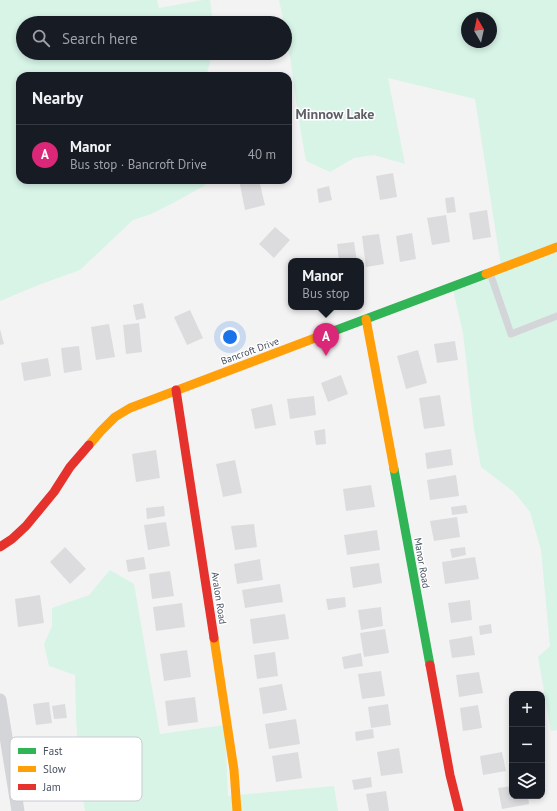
<!DOCTYPE html>
<html lang="en">
<head>
<meta charset="utf-8">
<style>
  :root { --surface:#171b24; --page:#242831; --text:#f1f3f6; --muted:#9ea1a6; --line:#363941; --accent:#db2777 }
  body { margin:0; font-family:"PT Sans",sans-serif; background:var(--page); color:var(--text) }
  .controls { position:absolute; right:12px; bottom:12px; display:grid; overflow:hidden; border-radius:8px; box-shadow:0 2px 6px #0003 }
  .controls button { width:36px; height:36px; display:grid; place-items:center; padding:0; border:0; border-bottom:1px solid var(--line); background:var(--surface); color:var(--text); font:20px sans-serif }
  .compass { position:absolute; left:461px; top:12px; width:36px; height:36px; border-radius:50%; background:var(--surface); box-shadow:0 2px 6px #0003; rotate:351deg }
  .you { position:absolute; left:230px; top:337px; width:14px; height:14px; margin:-10px; border:3px solid #fff; border-radius:50%; background:#1a73e8; box-shadow:0 0 0 6px #1a73e833 }
  .badge { display:grid; place-items:center; width:26px; height:26px; border-radius:50%; background:var(--accent); color:#fff; font-size:13px; font-weight:700 }
  .pin { position:absolute; translate:-50% -33px; filter:drop-shadow(0 1px 2px #0008) }
  .pin::after { content:''; position:absolute; top:21px; width:14px; height:12px; background:inherit; clip-path:polygon(0 0,100% 0,50% 100%) }
  .popup { position:absolute; left:288px; top:258px; width:76px; height:52px; box-sizing:border-box; display:grid; place-content:center; border-radius:8px; background:var(--surface); filter:drop-shadow(0 1px 3px #0005); font-size:13px; white-space:nowrap; color:var(--muted) }
  .popup b { font-size:15px; color:var(--text) }
  .popup::after { content:''; position:absolute; left:50%; top:100%; margin-left:-8px; border:8px solid transparent; border-top-color:var(--surface) }
  .list { margin:0; padding:0; list-style:none }
  h2 { display:flex; justify-content:space-between; align-items:center; height:52px; margin:0; padding:0 16px; font-size:17px }
  h2 small { font-size:13px; font-weight:400; color:var(--muted) }
  .list li { display:grid; grid-template-columns:26px 1fr auto; gap:12px; align-items:center; box-sizing:border-box; height:60px; padding:0 16px; border-top:1px solid var(--line) }
  .list b { display:block; font-size:15px; white-space:nowrap }
  .list p { margin:0; font-size:13px; white-space:nowrap; color:var(--muted) }
  .list em { font-size:13px; font-style:normal; color:var(--muted) }
  .icon { flex:none; width:22px; height:22px; fill:none; stroke:currentColor; stroke-width:2; stroke-linecap:round; stroke-linejoin:round }
  .map { position:relative; flex:none; width:557px; height:811px; overflow:hidden }
  .search { position:absolute; background:var(--surface); box-shadow:0 2px 6px #0003; left:16px; top:16px; width:276px; height:44px; display:flex; align-items:center; gap:10px; box-sizing:border-box; padding:0 14px; border-radius:22px; color:var(--muted); font-size:15px }
  .panel { position:absolute; background:var(--surface); box-shadow:0 2px 6px #0003; left:16px; top:72px; width:276px; height:112px; border-radius:12px }
  .map>svg:first-child { display:block }
</style>
</head>
<body>
<div class="map">
<svg width="557" height="811" viewBox="0 0 557 811">
  <rect width="100%" height="100%" fill="#f4f3f3"/>
  <!-- green -->
  <path fill="#d7f4e7" fill-rule="evenodd" d="M 0,0 L 157,0 L 159,8 L 203,0 L 210,0 L 213,23 L 23,23 L 23,53 L 213,53 L 206,76 L 20,76 L 20,180 L 208,180 L 204,186 L 173,203 L 151,214 L 133,220 L 80,270 L 41,284 L 0,301 Z
    M 279,0 L 557,0 L 557,730 L 551,731 L 538,657 L 550,646 L 541,550 L 530,512 L 514,492 L 481,467 L 474,429 L 463,333 L 452,285 L 501,266 L 475,99 L 388,78 L 405,164 L 374,155 L 354,158 L 330,172 L 306,161 C 300,129 295,96 291,63 C 289,51 285,35 285,23 L 284,23 ZM 467,18 L 491,18 L 491,42 L 467,42 Z
    M 110,570 L 134,584 L 160,734 L 225,725 L 228,796 L 334,786 L 338,811 L 85,811 L 80,781 L 76,718 L 75,675 L 49,666 L 44,644 L 52,626 L 52,608 L 89,595 Z"/>
  <!-- building -->
  <path fill="#dcdcdf" d="M 393,173 L 397,197 L 380,200 L 376,176 Z
    M 239,180 L 259,180 L 265,205 L 245,210 Z
    M 329,186 L 332,200 L 319,203 L 317,189 Z
    M 454,197 L 456,212 L 447,213 L 445,198 Z
    M 487,210 L 491,237 L 473,240 L 469,213 Z
    M 446,215 L 450,242 L 432,245 L 427,218 Z
    M 275,227 L 290,240 L 274,258 L 259,244 Z
    M 412,233 L 416,259 L 400,262 L 396,236 Z
    M 379,234 L 384,264 L 366,267 L 362,236 Z
    M 354,242 L 357,261 L 339,261 L 337,244 Z
    M 143,303 L 146,318 L 136,320 L 133,305 Z
    M 190,310 L 203,338 L 187,345 L 174,317 Z
    M 139,323 L 142,352 L 126,354 L 123,325 Z
    M 109,324 L 115,357 L 96,360 L 91,327 Z
    M 0,329 L 4,344 L 0,345 Z
    M 455,341 L 458,360 L 437,363 L 434,344 Z
    M 79,346 L 82,370 L 64,373 L 61,348 Z
    M 418,350 L 427,383 L 406,389 L 397,356 Z
    M 48,358 L 51,376 L 24,381 L 21,363 Z
    M 341,375 L 348,394 L 328,402 L 321,383 Z
    M 440,395 L 445,426 L 424,429 L 419,398 Z
    M 314,396 L 316,415 L 290,419 L 287,399 Z
    M 272,404 L 276,425 L 255,429 L 251,409 Z
    M 325,429 L 326,444 L 316,445 L 314,431 Z
    M 451,449 L 453,465 L 427,469 L 425,453 Z
    M 156,450 L 160,478 L 136,482 L 132,454 Z
    M 235,460 L 242,493 L 223,497 L 216,464 Z
    M 456,475 L 459,496 L 430,500 L 427,480 Z
    M 371,485 L 375,507 L 346,511 L 343,489 Z
    M 466,505 L 468,513 L 452,515 L 451,507 Z
    M 164,506 L 165,516 L 147,519 L 146,508 Z
    M 457,517 L 460,537 L 434,541 L 430,521 Z
    M 166,522 L 170,546 L 148,550 L 144,525 Z
    M 254,524 L 257,547 L 235,550 L 231,526 Z
    M 377,530 L 380,550 L 347,555 L 344,535 Z
    M 65,547 L 86,569 L 70,584 L 50,562 Z
    M 465,547 L 466,555 L 452,558 L 450,549 Z
    M 144,557 L 146,569 L 128,572 L 126,560 Z
    M 475,557 L 479,579 L 445,584 L 442,562 Z
    M 260,559 L 263,580 L 237,584 L 234,564 Z
    M 379,563 L 382,583 L 353,588 L 350,567 Z
    M 170,571 L 174,596 L 152,599 L 149,574 Z
    M 280,584 L 283,602 L 245,608 L 242,590 Z
    M 40,595 L 44,623 L 18,627 L 15,599 Z
    M 345,597 L 346,607 L 328,610 L 326,599 Z
    M 470,600 L 472,620 L 451,623 L 448,603 Z
    M 182,603 L 185,627 L 156,631 L 153,607 Z
    M 381,607 L 383,626 L 361,630 L 358,610 Z
    M 285,614 L 289,639 L 253,644 L 250,619 Z
    M 491,624 L 492,633 L 480,635 L 479,626 Z
    M 385,629 L 389,653 L 364,657 L 360,633 Z
    M 472,636 L 475,655 L 452,658 L 449,640 Z
    M 187,650 L 191,677 L 164,681 L 160,654 Z
    M 275,652 L 278,676 L 257,679 L 254,655 Z
    M 361,653 L 363,666 L 344,669 L 342,657 Z
    M 381,671 L 385,696 L 362,699 L 358,674 Z
    M 479,672 L 483,693 L 459,697 L 456,675 Z
    M 282,684 L 287,710 L 263,714 L 259,688 Z
    M 195,697 L 198,722 L 168,726 L 165,701 Z
    M 49,702 L 52,723 L 36,725 L 33,704 Z
    M 65,704 L 67,718 L 54,719 L 52,706 Z
    M 388,704 L 391,725 L 371,728 L 368,707 Z
    M 478,705 L 482,728 L 463,731 L 460,708 Z
    M 296,719 L 300,744 L 269,749 L 265,724 Z
    M 373,729 L 374,738 L 356,741 L 355,732 Z
    M 399,748 L 403,773 L 381,776 L 377,752 Z
    M 66,750 L 70,781 L 47,784 L 43,753 Z
    M 298,752 L 302,778 L 276,782 L 272,756 Z
    M 502,752 L 506,771 L 483,775 L 480,756 Z
    M 371,777 L 372,787 L 354,790 L 352,780 Z
    M 512,786 L 512,796 L 528,796 L 529,804 L 502,809 L 498,788 Z
    M 386,791 L 389,811 L 369,811 L 366,794 Z"/>
  <g fill="none" stroke-linecap="round" stroke-linejoin="round">
    <!-- lane -->
    <path stroke="#d4d5d9" stroke-width="7" d="M 490,273 L 511,334 L 557,316"/>
    <!-- street -->
    <path stroke="#d4d5d9" stroke-width="13" d="M 0,700 L 18,811"/>
    <!-- fast -->
    <path stroke="#30b455" stroke-width="9" d="M 315,338 L 486,274
      M 394,469 L 430,665"/>
    <!-- slow -->
    <path stroke="#ff9f0a" stroke-width="9" d="M 486,274 L 557,247
      M 366,319 L 394,469
      M 89,445 L 101,431 L 115,417 L 130,408 L 315,338
      M 214,638 L 234,770 L 237,811"/>
    <!-- jam -->
    <path stroke="#e5322d" stroke-width="9" d="M 176,390 L 214,638
      M 0,547 L 12,539 L 26,526 L 54,492 L 70,467 L 89,445
      M 430,665 L 450,775 L 459,811"/>
  </g>
  <g text-anchor="middle" dominant-baseline="central" stroke-width="3" stroke-linejoin="round" paint-order="stroke">
    <!-- street labels -->
    <g font-size="10" fill="#485162" stroke="#fff">
      <text transform="translate(250 351) rotate(-20)">Bancroft Drive</text>
      <text transform="translate(422 563) rotate(80)">Manor Road</text>
      <text transform="translate(219 598) rotate(81)">Avalon Road</text>
    </g>
    <!-- district labels -->
    <g font-size="14" font-weight="bold" fill="#5e6068" stroke="#fff">
      <text x="335" y="114">Minnow Lake</text>
    </g>
  </g>
  <!-- legend -->
  <rect x="10" y="737" width="132" height="64" rx="6" fill="#fff" stroke="#c8cbd0" stroke-width="1"/>
  <rect x="18" y="748" width="18" height="6" fill="#30b455"/>
  <rect x="18" y="766" width="18" height="6" fill="#ff9f0a"/>
  <rect x="18" y="784" width="18" height="6" fill="#e5322d"/>
  <g font-size="11" fill="#485162">
    <text x="43" y="755">Fast</text>
    <text x="43" y="773">Slow</text>
    <text x="43" y="791">Jam</text>
  </g>
</svg>
<div class="controls">
<button>+</button>
<button>−</button>
<button><svg class="icon" aria-label="layers" viewBox="0 0 24 24"><path d="M12 4l9 5-9 5-9-5zM3 14l9 5 9-5"/></svg></button>
</div>
<svg class="compass" viewBox="-18 -18 36 36"><path d="M0-13l5 13h-10z" fill="#e53935"/><path d="M0 13l5-13h-10z" fill="#9ea1a6"/></svg>
<div class="you"></div>
<div class="pin badge" style="left:326px;top:356px">A</div>
<div class="popup"><b>Manor</b>Bus stop</div>
<div class="search"><svg class="icon" aria-label="search" viewBox="0 0 24 24"><circle cx="10" cy="10" r="6"/><path d="M15 15l6 6"/></svg>Search here</div>
<section class="panel">
<h2>Nearby<small></small></h2>
<ul class="list">
<li><span class="badge">A</span><div><b>Manor</b><p>Bus stop · Bancroft Drive</p></div><em>40 m</em></li>
</ul>
</section>
</div>
</body>
</html>
